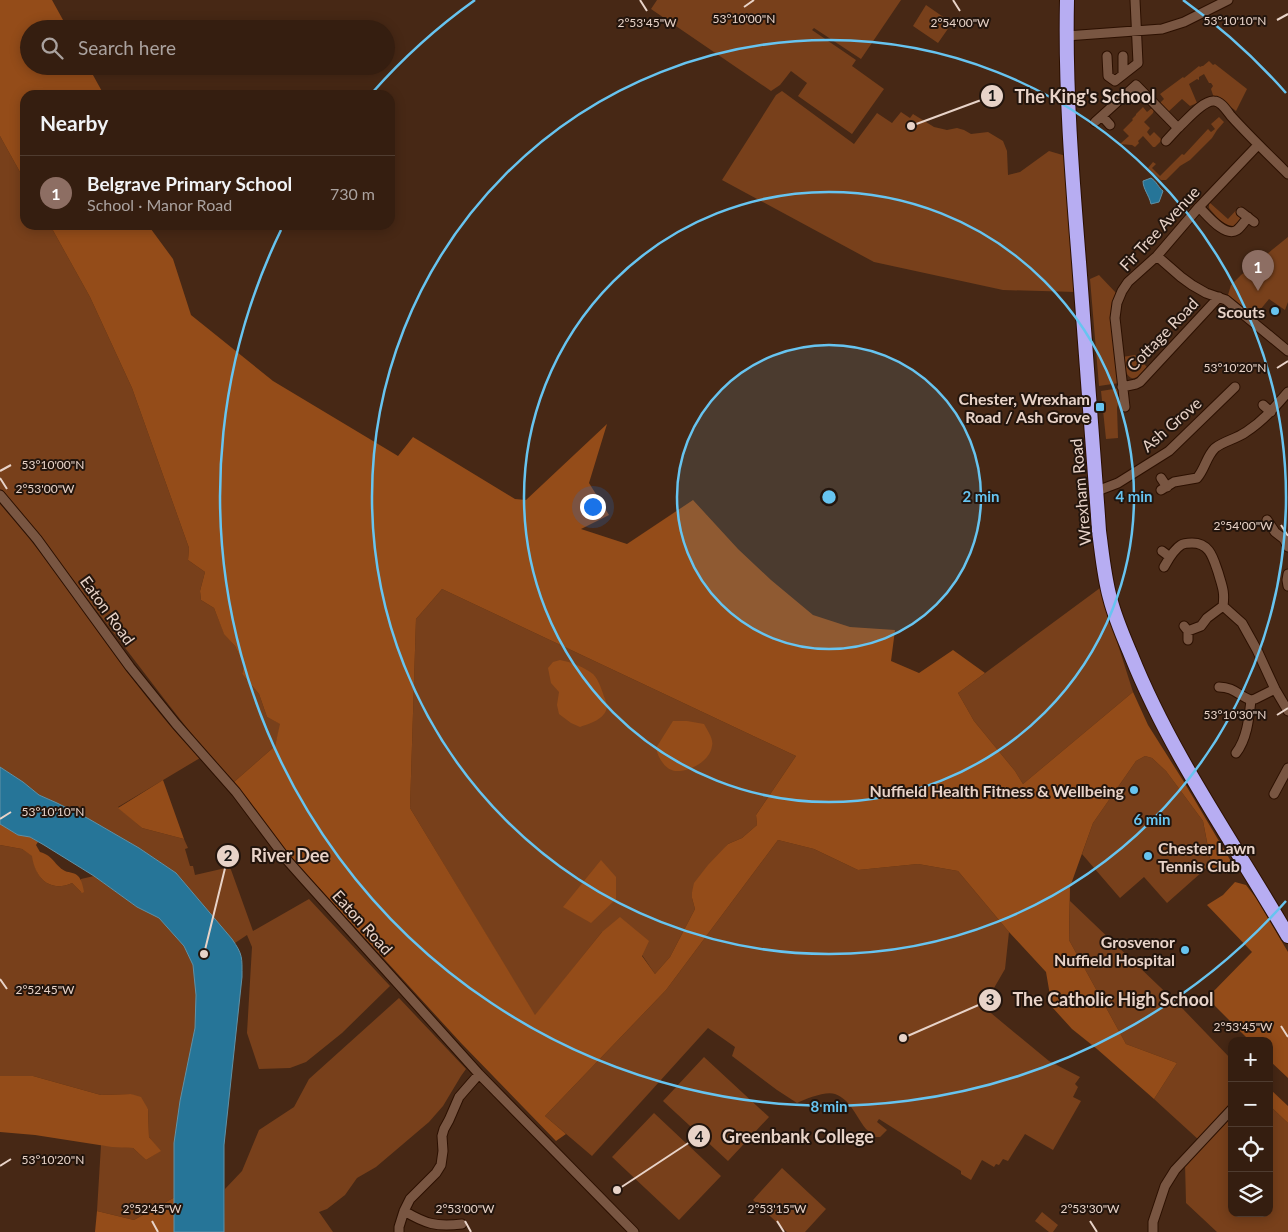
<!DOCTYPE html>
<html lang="en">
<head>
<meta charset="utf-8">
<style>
  :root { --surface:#351e10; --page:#402b1e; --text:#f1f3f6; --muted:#aaa29f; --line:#4f3c30; --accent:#d93025 }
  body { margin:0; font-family:Lato,sans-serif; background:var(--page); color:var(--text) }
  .controls { position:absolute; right:15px; bottom:15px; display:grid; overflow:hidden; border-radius:10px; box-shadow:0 2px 12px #0003 }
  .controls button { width:45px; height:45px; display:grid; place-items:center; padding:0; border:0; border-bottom:1px solid var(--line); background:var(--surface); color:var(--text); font:25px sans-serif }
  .you { position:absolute; left:592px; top:506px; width:18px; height:18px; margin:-12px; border:4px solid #fff; border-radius:50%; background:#1a73e8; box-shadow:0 0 0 8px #1a73e833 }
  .badge { display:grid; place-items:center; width:32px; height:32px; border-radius:50%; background:var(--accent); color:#fff; font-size:16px; font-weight:700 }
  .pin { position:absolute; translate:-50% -41px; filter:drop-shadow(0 1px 2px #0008) }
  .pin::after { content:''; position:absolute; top:26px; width:18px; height:15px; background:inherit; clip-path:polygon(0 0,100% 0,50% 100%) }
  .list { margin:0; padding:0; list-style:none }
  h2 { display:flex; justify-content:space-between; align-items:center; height:65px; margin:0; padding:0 20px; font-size:21px }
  h2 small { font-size:16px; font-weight:400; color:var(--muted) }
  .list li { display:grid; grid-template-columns:32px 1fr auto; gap:15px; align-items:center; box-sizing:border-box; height:75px; padding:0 20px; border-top:1px solid var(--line) }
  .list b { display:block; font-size:19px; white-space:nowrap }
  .list p { margin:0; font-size:16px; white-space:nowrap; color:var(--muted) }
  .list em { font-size:16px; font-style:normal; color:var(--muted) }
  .icon { flex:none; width:28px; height:28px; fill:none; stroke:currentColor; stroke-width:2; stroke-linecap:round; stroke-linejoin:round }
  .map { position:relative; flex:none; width:1288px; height:1232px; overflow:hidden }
  .search { position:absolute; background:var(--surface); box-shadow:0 2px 12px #0003; left:20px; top:20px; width:375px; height:55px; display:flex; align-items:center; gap:12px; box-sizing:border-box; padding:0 18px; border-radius:28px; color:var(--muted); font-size:19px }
  .panel { position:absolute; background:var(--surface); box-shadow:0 2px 12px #0003; left:20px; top:90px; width:375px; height:140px; border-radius:15px }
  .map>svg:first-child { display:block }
</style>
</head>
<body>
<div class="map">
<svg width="1288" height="1232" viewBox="0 0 1288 1232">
  <rect width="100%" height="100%" fill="#472815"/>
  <!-- green -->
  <path fill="#78401b" d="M 657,0 L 901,0 L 861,59 L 814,28 L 812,30 L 856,60 L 852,66 L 884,89 L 852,134 L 798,96 L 807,83 L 791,71 L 780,85 L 771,91 L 651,9 Z
    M 926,5 L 952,23 L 938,43 L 913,26 Z
    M 1209,61 L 1213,65 L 1215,64 L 1247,89 L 1236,111 L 1220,99 L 1214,98 L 1211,89 L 1213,86 L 1211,83 L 1209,83 L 1204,74 L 1199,77 L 1199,80 L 1197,79 L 1189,84 L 1197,103 L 1190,106 L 1182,99 L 1168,112 L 1160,103 L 1164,99 L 1160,94 L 1183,77 L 1184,78 L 1199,66 L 1200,67 L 1202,66 L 1203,66 Z
    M 782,91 L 854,144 L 877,113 L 892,123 L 901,112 L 910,118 L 913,114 L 934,127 L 947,130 L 957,128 L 964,130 L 971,134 L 988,132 L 1003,141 L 1007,151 L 1008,175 L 1020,172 L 1049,151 L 1066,156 L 1076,292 L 1003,290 L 874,262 L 722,180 L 776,95 Z
    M 1143,107 L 1147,112 L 1152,108 L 1154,109 L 1153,113 L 1144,122 L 1150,128 L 1147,132 L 1150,136 L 1154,132 L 1162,140 L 1155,147 L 1153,147 L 1143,136 L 1138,141 L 1139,143 L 1135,147 L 1132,145 L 1120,144 L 1129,136 L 1123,130 L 1133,120 L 1132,119 L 1136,115 L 1136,114 Z
    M 1219,117 L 1224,122 L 1217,130 L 1212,138 L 1190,160 L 1180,166 L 1166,180 L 1161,180 L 1148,168 L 1153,162 L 1156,164 L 1152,168 L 1160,176 L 1182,154 L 1184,155 L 1208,129 L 1211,132 L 1215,129 L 1211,124 Z
    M 0,136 L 25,181 L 25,225 L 50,225 L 90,297 L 132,388 L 189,548 L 188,560 L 205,572 L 200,591 L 201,600 L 214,608 L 224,633 L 235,646 L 244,665 L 242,674 L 259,694 L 267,717 L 281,724 L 275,746 L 234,782 L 194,737 L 165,700 L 54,555 L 0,490 Z
    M 1209,202 L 1228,219 L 1240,206 L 1241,206 L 1237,212 L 1241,217 L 1240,220 L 1235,226 C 1223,227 1216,216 1209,208 Z
    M 1288,237 L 1288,302 L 1285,310 L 1269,299 L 1255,316 L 1228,295 L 1231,285 L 1241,275 Z
    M 1099,275 L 1117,294 L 1119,383 L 1099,386 L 1090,279 Z
    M 1135,355 L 1148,368 C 1130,387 1126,377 1122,357 Z
    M 1120,388 L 1121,402 L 1118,403 L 1117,408 L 1118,438 L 1106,439 L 1101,391 Z
    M 0,504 C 18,525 36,546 53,569 C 100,633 144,701 200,758 L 118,807 L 142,828 L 184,839 L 188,848 L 185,849 L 190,866 L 193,866 L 195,875 L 230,867 L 253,931 L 309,899 L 390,986 L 342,1033 L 306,1062 L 290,1068 L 259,1069 L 247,1033 L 252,947 L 247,935 L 235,943 L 176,873 L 139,848 L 89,819 L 57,803 L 39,795 L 23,782 L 0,767 Z
    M 1100,588 L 1133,692 L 1023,784 L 1015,771 L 974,721 L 958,693 Z
    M 442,589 L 796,756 L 756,815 L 757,825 L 742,838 L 728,844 L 692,892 L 692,898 L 695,909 L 670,957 L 655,974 L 642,955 L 602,932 L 535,1016 L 410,808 L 416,619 Z
    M 1145,756 L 1152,758 L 1166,771 L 1203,821 L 1211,864 L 1167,903 L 1144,877 L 1120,898 L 1082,854 L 1093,823 L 1136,761 Z
    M 778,840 L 814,849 L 858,870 L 918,864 L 958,871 L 1009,932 L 1005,969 L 994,988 L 980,1004 L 1049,1061 L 1080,1077 L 1075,1084 L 1078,1087 L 1073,1097 L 1081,1101 L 1053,1150 L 1025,1134 L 1008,1161 L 1003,1159 L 999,1165 L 996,1164 L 994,1167 L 982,1160 L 971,1180 L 961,1174 L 961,1171 L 879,1119 L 877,1122 L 887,1130 L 880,1137 L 875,1137 C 872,1134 869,1132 866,1129 C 856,1117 851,1100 835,1094 C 825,1091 806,1099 797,1103 L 777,1090 L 732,1056 L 735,1047 L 708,1028 L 592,1156 L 545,1116 L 666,990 Z
    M 0,845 L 22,849 L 33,856 C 35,878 50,893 72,883 L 81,892 L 81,879 L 94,876 L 137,907 L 159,918 L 184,946 L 193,965 L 197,995 L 195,1028 L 181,1101 L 175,1197 L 134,1220 L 97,1211 L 101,1145 L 133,1148 L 146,1160 L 160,1151 L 149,1137 L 148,1109 L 131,1094 L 101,1095 L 33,1076 L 0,1076 Z
    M 1070,901 L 1182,1008 L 1232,1060 L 1232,1106 L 1200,1141 L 1154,1099 L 1177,1063 L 1126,1044 L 1069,940 Z
    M 399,998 L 466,1069 L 461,1076 L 443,1106 L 429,1122 L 376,1167 L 357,1178 L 345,1195 L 327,1209 L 319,1212 L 333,1232 L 224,1232 L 225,1189 L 242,1171 L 259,1130 L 294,1107 L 309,1079 Z
    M 704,1057 L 769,1117 L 728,1161 L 663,1101 Z
    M 1269,1105 L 1288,1123 L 1288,1232 L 1217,1232 L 1186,1203 L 1185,1163 L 1232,1114 L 1232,1213 L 1269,1213 Z
    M 654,1113 L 721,1176 L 679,1220 L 612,1157 Z
    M 782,1168 L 826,1209 L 805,1232 L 787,1232 L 753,1200 Z
    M 1042,1212 L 1058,1225 L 1053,1232 L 1049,1232 L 1035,1221 Z"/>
  <!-- forest -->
  <path fill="#944c19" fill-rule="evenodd" d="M 0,0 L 52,0 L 68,29 L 29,29 L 29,66 L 88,66 L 104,95 L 25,95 L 25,181 L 0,136 Z
    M 50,225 L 148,225 L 173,259 L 191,315 L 273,381 L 398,456 L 413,437 L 515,499 L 526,500 L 607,424 L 589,483 L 609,515 L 581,529 L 627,544 L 693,500 L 738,549 L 771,580 L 813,615 L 850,627 L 895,630 L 891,661 L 919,673 L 953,650 L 985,673 L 958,693 L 974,721 L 1015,771 L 1023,784 L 1133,692 L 1148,725 L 1184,782 L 1232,863 L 1231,871 L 1226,874 L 1212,868 L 1203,821 L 1166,771 L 1152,758 L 1145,756 L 1136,761 L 1093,823 L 1070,887 L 1069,940 L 1126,1044 L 1177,1063 L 1154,1099 L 1097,1049 L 1072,1029 L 1052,1007 L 1046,972 L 1009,932 L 958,871 L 918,864 L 858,870 L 814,849 L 778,840 L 666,990 L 545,1116 L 566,1134 L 556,1141 L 461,1043 L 289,855 L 234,782 L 275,746 L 280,724 L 267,717 L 259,694 L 242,674 L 244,665 L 235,646 L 224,634 L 214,608 L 201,600 L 200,591 L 205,572 L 188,560 L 189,548 L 132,388 L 90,297 ZM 442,589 L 796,756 L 756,815 L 757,825 L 742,838 L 728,844 L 708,865 L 694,883 L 692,892 L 692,898 L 695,909 L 670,957 L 655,974 L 642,956 L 649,941 L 620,917 L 602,932 L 535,1015 L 410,808 L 416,619 Z
    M 560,660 C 571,662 584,667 593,674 C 599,680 602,691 605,699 C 607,704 608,709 604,714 C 599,721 588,724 580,727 L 571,723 L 559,714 L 557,705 L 559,692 L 551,683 L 548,668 L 553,662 Z
    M 673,721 L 687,721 L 704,724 C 707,730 714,739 712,746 C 710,761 690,772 675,771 C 664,769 658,757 656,748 Z
    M 163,780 L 184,839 L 142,828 L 118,808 Z
    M 0,824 L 18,835 L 30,837 L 38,842 L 36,845 L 40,852 C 54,856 54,865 65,871 C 70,873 75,872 79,877 C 82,881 83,887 84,892 L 82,893 L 72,883 C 50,893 35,878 32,856 L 22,849 L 0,845 Z
    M 601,860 L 616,877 L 616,899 L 591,923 L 563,907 Z
    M 1235,882 L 1246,885 L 1256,898 L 1288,952 L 1288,1078 L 1269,1060 L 1269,1041 L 1250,1041 L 1207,998 L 1252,952 L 1207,905 L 1223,895 Z
    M 0,1076 L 33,1076 L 101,1095 L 131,1094 L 141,1097 L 148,1109 L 149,1137 L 161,1151 L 146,1160 L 133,1148 L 112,1147 L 35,1135 L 0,1132 Z
    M 1269,1088 L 1288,1106 L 1288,1123 L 1269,1105 Z
    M 175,1197 L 174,1232 L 95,1232 L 97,1211 L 134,1220 Z"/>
  <!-- water -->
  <path fill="#267598" stroke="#6091a6" d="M 1151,178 C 1157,182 1158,187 1163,191 L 1159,202 L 1151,204 C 1149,195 1143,189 1143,181 Z
    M 0,767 L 23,782 L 39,795 L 57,803 L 89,819 L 139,848 L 176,873 L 232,939 C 243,955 242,957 242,977 L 224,1145 L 224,1232 L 174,1232 L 174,1143 L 180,1101 L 195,1028 L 196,995 L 193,965 L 184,946 L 159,918 L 137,907 L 94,876 L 44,845 L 30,837 L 18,835 L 0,824 Z"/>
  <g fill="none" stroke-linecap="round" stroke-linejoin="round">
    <defs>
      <path id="minor" d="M 1066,36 L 1162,29 L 1184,22 L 1228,0
        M 1107,56 L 1108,76 L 1115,81 L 1138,63 L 1135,0
        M 1123,56 L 1123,74
        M 1102,116 L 1110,125
        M 1095,122 L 1136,85 L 1178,128 C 1186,121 1203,100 1214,101 C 1221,101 1227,111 1231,116 C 1249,136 1269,155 1288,174
        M 1166,141 L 1178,128
        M 1199,207 C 1207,215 1225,238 1237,230 C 1241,227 1245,221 1248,217
        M 1241,212 L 1254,222
        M 1157,256 L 1181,277 L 1192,285 L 1206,293 L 1226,300 L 1288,351
        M 1122,387 L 1136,384 L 1140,382 L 1219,297
        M 1263,405 L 1271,412
        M 1125,407 L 1115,318 L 1117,303 L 1122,291 L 1128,282 L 1157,256 L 1199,207 L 1258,145
        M 1161,478 L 1167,487
        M 1161,490 L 1174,482 L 1197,478 C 1205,469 1206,457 1215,448 C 1224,441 1236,439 1246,432 C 1263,421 1275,407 1288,392
        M 1097,491 L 1118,483 L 1169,451 L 1235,387
        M 0,495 L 37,539 L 130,667 L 176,724 L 236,792 L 287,860 L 303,878 L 479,1074 L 634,1232
        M 1267,520 L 1275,532 L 1284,539 L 1288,547
        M 1162,551 L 1170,557
        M 1164,567 C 1168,560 1173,550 1181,545 C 1184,543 1188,543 1192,543 C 1210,543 1213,558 1218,572 C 1222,586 1225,591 1223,606 L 1242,623 L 1257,650 L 1275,689 L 1288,711
        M 1288,574 L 1287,580 L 1288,586
        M 1184,626 L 1188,631 L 1188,640
        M 1188,631 L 1201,626 L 1207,618 L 1223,606
        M 1219,687 C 1234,687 1239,696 1251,700
        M 1236,753 C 1247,739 1249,718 1251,700 L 1255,699 L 1275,689
        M 1274,794 L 1288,768
        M 404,1211 C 426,1224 436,1227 462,1224
        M 399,1232 L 399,1227 L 404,1211 L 410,1199 L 436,1173 L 441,1165 L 443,1151 L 442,1136 L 444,1129 L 449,1120 L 459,1097 L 479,1074
        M 1153,1232 L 1153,1222 L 1165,1186 L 1175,1170 L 1232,1109"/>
      <path id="highway" d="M 1067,0 C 1065,88 1072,175 1079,262 C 1086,351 1093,441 1099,531 C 1102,553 1104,576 1110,598 C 1115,618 1123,636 1131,655 C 1171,755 1234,843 1288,936"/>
    </defs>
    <!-- minor casing -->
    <use href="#minor" stroke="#2c1000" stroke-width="11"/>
    <!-- highway casing -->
    <use href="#highway" stroke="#2c1000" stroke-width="16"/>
    <!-- minor -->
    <use href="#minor" stroke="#795642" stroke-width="9"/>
    <!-- highway -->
    <use href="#highway" stroke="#b7adf2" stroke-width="14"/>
  </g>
  <!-- ticks -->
  <path fill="none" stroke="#e8d3c8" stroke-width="2" d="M 640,0 L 647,11M 953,0 L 960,11M 744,7 L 754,0M 1277,20 L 1288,14M 1277,368 L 1288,361M 0,471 L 11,465M 0,478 L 7,489M 1281,525 L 1288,536M 1277,715 L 1288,708M 0,819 L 11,812M 0,979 L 7,989M 1281,1026 L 1288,1037M 0,1166 L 11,1159M 152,1221 L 158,1232M 465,1221 L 471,1232M 777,1221 L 784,1232M 1090,1221 L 1097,1232"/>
  <!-- distance rings -->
  <circle cx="829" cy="497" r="152" fill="#67c4f0" fill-opacity=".12"/>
  <g fill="none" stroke="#67c4f0" stroke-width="2.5">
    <circle cx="829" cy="497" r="152"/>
    <circle cx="829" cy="497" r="305"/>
    <circle cx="829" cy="497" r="457"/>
    <path d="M1286 901A610 610 0 0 1 281 230M372 93A610 610 0 0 1 475 0M1183 0A610 610 0 0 1 1286 93"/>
  </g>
  <!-- markers -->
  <g fill="#67c4f0" stroke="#23150d" stroke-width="2">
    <circle cx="1275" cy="311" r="5"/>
    <rect x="1095" y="402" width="10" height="10" rx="2.5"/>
    <circle cx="1134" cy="790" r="5"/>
    <circle cx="1148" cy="856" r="5"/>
    <circle cx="1185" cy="950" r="5"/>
  </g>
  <g text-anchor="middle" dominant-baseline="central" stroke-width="4" stroke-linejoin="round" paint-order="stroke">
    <!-- street labels -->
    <g font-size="16" fill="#e8d3c8" stroke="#23150d">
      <text transform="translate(1159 228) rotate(-47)">Fir Tree Avenue</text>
      <text transform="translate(1162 334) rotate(-46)">Cottage Road</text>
      <text transform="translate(1171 424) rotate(-41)">Ash Grove</text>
      <text transform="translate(1080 492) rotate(-95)">Wrexham Road</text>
      <text transform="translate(108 610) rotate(54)">Eaton Road</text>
      <text transform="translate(363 922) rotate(48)">Eaton Road</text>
    </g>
    <!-- poi labels -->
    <g font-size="16" font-weight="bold" fill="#e8d3c8" stroke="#23150d" text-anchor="end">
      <text x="1265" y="311">Scouts</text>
      <text x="1090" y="398">Chester, Wrexham<tspan x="1090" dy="18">Road / Ash Grove</tspan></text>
      <text x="1124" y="790">Nuffield Health Fitness &amp; Wellbeing</text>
      <text x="1158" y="847" text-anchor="start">Chester Lawn<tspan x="1158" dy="18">Tennis Club</tspan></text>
      <text x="1175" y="941">Grosvenor<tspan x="1175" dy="18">Nuffield Hospital</tspan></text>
    </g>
  </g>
  <g font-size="12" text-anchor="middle" fill="#e8d3c8" stroke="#23150d" stroke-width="4" stroke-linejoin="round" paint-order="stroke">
    <text x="744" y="23">53°10'00"N</text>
    <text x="1235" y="25">53°10'10"N</text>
    <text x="647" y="27">2°53'45"W</text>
    <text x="960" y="27">2°54'00"W</text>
    <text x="1235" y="372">53°10'20"N</text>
    <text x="53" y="469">53°10'00"N</text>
    <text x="45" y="493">2°53'00"W</text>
    <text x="1243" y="530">2°54'00"W</text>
    <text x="1235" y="719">53°10'30"N</text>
    <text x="53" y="816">53°10'10"N</text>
    <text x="45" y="994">2°52'45"W</text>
    <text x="1243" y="1031">2°53'45"W</text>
    <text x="53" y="1164">53°10'20"N</text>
    <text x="152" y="1213">2°52'45"W</text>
    <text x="465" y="1213">2°53'00"W</text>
    <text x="777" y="1213">2°53'15"W</text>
    <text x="1090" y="1213">2°53'30"W</text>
  </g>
  <circle cx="829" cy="497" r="8" fill="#67c4f0" stroke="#23150d" stroke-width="2.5"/>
  <g font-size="15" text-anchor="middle" font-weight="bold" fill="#67c4f0" stroke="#23150d" stroke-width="4" stroke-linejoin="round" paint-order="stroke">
    <text x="981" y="502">2 min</text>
    <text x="1134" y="502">4 min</text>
    <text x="1152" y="825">6 min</text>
    <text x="829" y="1112">8 min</text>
  </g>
  <!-- callouts -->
  <path fill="none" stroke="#e8d3c8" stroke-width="2" d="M911 126L992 96M204 954L228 856M903 1038L990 1000M617 1190L699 1136"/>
  <g fill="#e8d3c8" stroke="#23150d" stroke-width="2">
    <circle cx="911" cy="126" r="5"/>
    <circle cx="204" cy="954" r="5"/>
    <circle cx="903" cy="1038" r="5"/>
    <circle cx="617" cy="1190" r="5"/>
    <circle cx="992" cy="96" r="12"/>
    <circle cx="228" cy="856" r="12"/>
    <circle cx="990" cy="1000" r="12"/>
    <circle cx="699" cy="1136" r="12"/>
  </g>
  <g font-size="15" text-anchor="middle" font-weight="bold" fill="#111">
    <text x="992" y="101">1</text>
    <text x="228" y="861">2</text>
    <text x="990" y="1005">3</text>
    <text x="699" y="1142">4</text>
  </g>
  <g font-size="18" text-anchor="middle" font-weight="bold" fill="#e8d3c8" stroke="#23150d" stroke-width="4" stroke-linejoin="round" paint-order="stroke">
    <text x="1085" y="103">The King's School</text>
    <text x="290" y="862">River Dee</text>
    <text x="1113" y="1006">The Catholic High School</text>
    <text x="798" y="1143">Greenbank College</text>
  </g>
</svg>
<div class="controls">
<button>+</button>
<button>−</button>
<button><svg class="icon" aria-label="locate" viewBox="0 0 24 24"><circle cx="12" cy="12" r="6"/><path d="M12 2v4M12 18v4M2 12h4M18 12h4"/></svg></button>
<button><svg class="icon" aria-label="layers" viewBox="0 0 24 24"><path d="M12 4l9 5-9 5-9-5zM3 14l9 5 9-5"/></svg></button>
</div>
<div class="you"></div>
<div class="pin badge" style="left:1258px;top:291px;background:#8d6e63">1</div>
<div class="search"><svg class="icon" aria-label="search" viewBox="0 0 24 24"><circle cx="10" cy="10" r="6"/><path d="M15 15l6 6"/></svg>Search here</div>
<section class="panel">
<h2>Nearby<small></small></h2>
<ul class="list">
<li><span class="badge" style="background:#8d6e63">1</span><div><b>Belgrave Primary School</b><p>School · Manor Road</p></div><em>730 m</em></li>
</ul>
</section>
</div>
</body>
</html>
